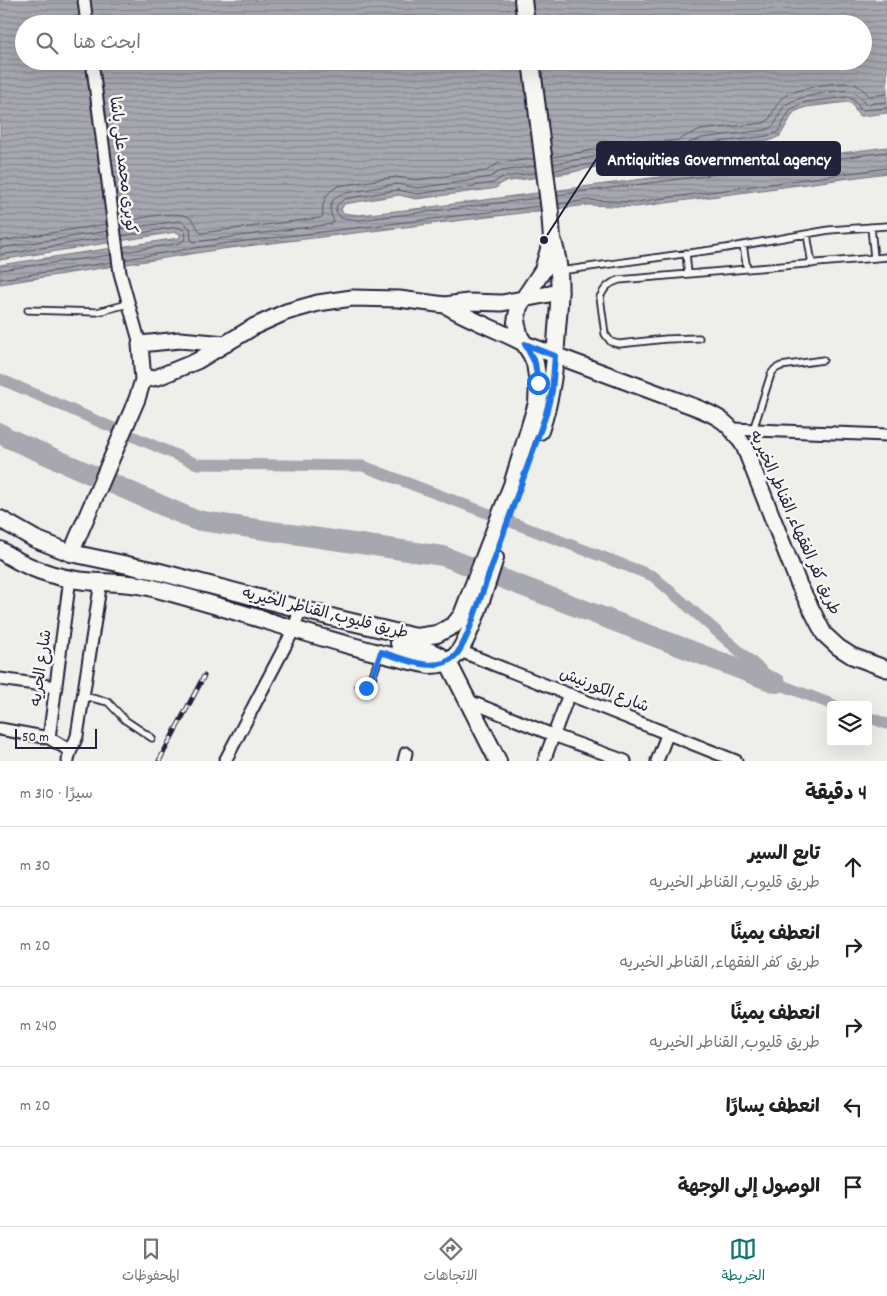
<!DOCTYPE html>
<html lang="ar">
<head>
<meta charset="utf-8">
<style>
  :root { --surface:#fff; --page:#f2f2f2; --text:#202124; --muted:#757577; --line:#e0e0e0; --accent:#0f766e }
  body { margin:0; font-family:Dekko,"Playpen Sans Arabic",sans-serif; background:var(--page); color:var(--text); direction:rtl }
  .controls { position:absolute; right:15px; bottom:15px; display:grid; overflow:hidden; border-radius:5px; box-shadow:0 5px 20px #0002 }
  .controls button { width:45px; height:45px; display:grid; place-items:center; padding:0; border:0; border-bottom:1px solid var(--line); background:var(--surface); color:var(--text); font:25px sans-serif }
  .scale { position:absolute; left:15px; bottom:12px; width:82px; box-sizing:border-box; padding-left:5px; border:2px solid #22223b; border-top:0; font-size:14px; line-height:18px; white-space:nowrap; color:#22223b; -webkit-text-stroke:4px #f6f6f2; paint-order:stroke }
  .stop { position:absolute; width:15px; height:15px; margin:-11px; border:4px solid #1a73e8; border-radius:50%; background:#fff }
  .stop.end { background:#1a73e8; border-color:#fff; box-shadow:0 1px 5px #0008 }
  .list { margin:0; padding:0; list-style:none }
  h2 { display:flex; justify-content:space-between; align-items:center; height:65px; margin:0; padding:0 20px; font-size:21px }
  h2 small { font-size:16px; font-weight:400; color:var(--muted) }
  .list li { display:grid; grid-template-columns:32px 1fr auto; gap:15px; align-items:center; box-sizing:border-box; height:80px; padding:0 20px; border-top:1px solid var(--line) }
  .list b { display:block; font-size:19px; white-space:nowrap }
  .list p { margin:0; font-size:16px; white-space:nowrap; color:var(--muted) }
  .list em { font-size:16px; font-style:normal; color:var(--muted) }
  .icon { flex:none; width:28px; height:28px; fill:none; stroke:currentColor; stroke-width:2; stroke-linecap:round; stroke-linejoin:round }
  .map { position:relative; flex:none; width:887px; height:761px; overflow:hidden; direction:ltr }
  .search { position:absolute; background:var(--surface); box-shadow:0 5px 20px #0002; left:15px; right:15px; top:15px; height:55px; display:flex; align-items:center; gap:12px; box-sizing:border-box; padding:0 18px; border-radius:28px; color:var(--muted); font-size:19px }
  .sheet { height:465px; background:var(--surface) }
  nav { display:flex; justify-content:space-around; align-items:center; box-sizing:border-box; height:70px; border-top:1px solid var(--line); background:var(--surface); font-size:14px; color:var(--muted) }
  nav a { display:grid; justify-items:center; gap:2px }
  nav .on { color:var(--accent) }
  .map>svg:first-child { display:block }
</style>
</head>
<body>
<div class="map">
<svg width="887" height="761" viewBox="0 0 887 761">
  <defs>
    <pattern id="water-rules" width="6" height="5" patternUnits="userSpaceOnUse" patternTransform="scale(1.25)"><rect width="6" height="5" fill="#a7a7af"/><path d="M0 2.5h6" fill="none" stroke="#888890"/></pattern>
  </defs>
  <rect width="100%" height="100%" fill="#eeeeeb"/>
  <filter id="ink" filterUnits="userSpaceOnUse"><feTurbulence type="fractalNoise" baseFrequency=".02" numOctaves="2"/><feDisplacementMap in="SourceGraphic" scale="10" xChannelSelector="R" yChannelSelector="G"/><feConvolveMatrix kernelMatrix="1 2 1 2 8 2 1 2 1" color-interpolation-filters="sRGB"/></filter>
  <g filter="url(#ink)">
    <!-- water -->
    <path fill="url(#water-rules)" stroke="#727281" fill-rule="evenodd" d="M 0,0 L 887,0 L 887,113 L 862,116 L 858,115 L 852,104 L 848,102 L 806,107 L 794,112 L 780,136 L 769,141 L 704,149 L 684,158 L 642,164 L 630,163 L 590,168 L 569,173 L 503,182 L 496,188 L 491,189 L 416,199 L 399,195 L 344,204 L 341,210 L 343,213 L 359,215 L 423,208 L 887,147 L 887,173 L 636,207 L 588,205 L 222,249 L 0,284 L 0,265 L 179,238 L 180,236 L 180,234 L 176,232 L 0,260 ZM 24,24 L 863,24 L 863,61 L 24,61 Z"/>
    <g fill="none" stroke-linecap="round" stroke-linejoin="round">
      <!-- shore -->
      <path stroke="#575769" stroke-width="1" d="M 553,157 L 627,144 L 642,145 L 679,140 L 688,135 L 701,130 L 764,123 C 773,119 774,105 782,98 C 792,89 842,80 854,84 C 861,87 865,91 869,96 L 887,94
        M 553,164 L 628,151 L 642,152 L 681,147 L 691,142 L 702,138 L 766,130 C 781,124 776,112 787,104 C 795,97 841,89 851,91 C 858,93 861,99 865,104 L 887,102
        M 554,170 L 629,158 L 642,159 L 682,153 L 703,144 L 767,136 L 778,132 L 791,109 L 805,102 L 849,97 L 855,101 L 861,110 L 887,108
        M 536,173 L 502,177 L 493,183 L 468,187 L 417,194 L 398,190 L 344,199 L 337,205 L 336,211 L 341,218 L 360,220 L 539,198
        M 557,195 L 887,152
        M 559,204 L 588,200 L 636,202 L 887,168
        M 120,222 C 136,220 177,208 190,218 C 196,222 197,229 201,233 L 320,218 L 323,216 C 321,203 326,192 338,186 L 396,177 L 417,180 L 467,173 L 486,171 L 499,163 L 534,159
        M 121,229 L 180,221 L 190,228 L 191,240 L 194,242 L 332,224 L 334,221 C 328,210 329,200 341,194 L 397,184 L 417,188 L 468,181 L 490,177 L 501,171 L 535,166
        M 122,236 L 178,227 L 184,230 C 187,235 186,240 180,243 L 124,252
        M 0,241 L 107,224
        M 0,248 L 108,231
        M 0,255 L 108,237
        M 125,259 L 221,244 L 540,206
        M 0,270 L 111,255
        M 0,279 L 112,262"/>
      <!-- canal -->
      <path stroke="#a7a7af" stroke-width="11" d="M 0,379 L 197,464 L 363,466 L 653,576 L 776,683 L 834,705
        M 868,717 L 887,724"/>
      <!-- river -->
      <path stroke="#a7a7af" stroke-width="20" d="M 0,433 L 8,438 L 195,520 L 443,556 L 776,683"/>
      <defs>
        <path id="service" d="M 871,227 L 874,258
          M 807,234 L 812,264
          M 743,245 L 747,269
          M 686,253 L 688,274
          M 560,271 L 726,248 L 829,230 L 887,226
          M 28,310 L 97,312 L 128,304
          M 699,338 L 666,339 L 619,344 L 611,342 L 605,334 L 600,297 C 604,288 609,283 619,280 L 887,257
          M 753,430 L 771,374 L 775,369 L 781,366 L 823,360
          M 359,685 L 366,687 L 370,684 L 380,655
          M 83,696 L 108,702 L 125,720 L 152,738"/>
        <path id="minor" d="M 84,0 L 87,24
          M 92,61 L 120,273 L 140,344
          M 733,429 L 887,435
          M 460,651 L 736,761
          M 0,679 L 56,687
          M 469,701 L 553,735 L 625,761
          M 0,729 L 49,738 L 69,750
          M 49,738 L 70,578
          M 68,761 C 69,751 74,745 77,736 L 101,581
          M 225,761 L 294,629 L 300,609
          M 404,761 L 406,753
          M 544,761 L 569,694
          M 657,761 L 667,735"/>
        <path id="tertiary" d="M 445,305 C 470,320 499,330 525,344 L 695,407 C 721,417 729,423 744,446 L 799,585 L 824,634 L 838,647 L 852,656 L 887,669
          M 143,380 L 158,377 L 197,361 L 255,326 L 286,312 L 318,303 L 352,298 L 399,299 L 445,305 L 468,302 L 502,303 L 560,292
          M 71,553 L 137,399 L 143,380 L 140,344 L 180,340 L 226,344"/>
        <path id="secondary" d="M 523,0 L 526,24
          M 540,431 C 552,397 555,364 557,329 C 560,298 562,270 553,241
          M 0,519 L 35,539 L 71,553 L 156,571 L 335,618 L 407,635 L 417,637 L 437,634 L 454,625 L 462,615 L 512,485 L 537,403 L 538,383 L 535,363 L 531,354 L 520,337 L 516,322 L 519,306 L 543,270 L 552,239 L 550,211 L 531,61
          M 0,550 C 24,567 55,578 85,581 C 107,583 128,582 149,587 C 243,611 334,645 429,665 C 438,665 447,664 454,657 C 469,645 488,579 495,558
          M 399,643 C 416,647 434,650 448,662 L 498,761"/>
      </defs>
      <!-- service casing -->
      <use href="#service" stroke="#22223b" stroke-width="9"/>
      <!-- minor casing -->
      <use href="#minor" stroke="#22223b" stroke-width="15"/>
      <!-- tertiary casing -->
      <use href="#tertiary" stroke="#22223b" stroke-width="19"/>
      <!-- secondary casing -->
      <use href="#secondary" stroke="#22223b" stroke-width="20"/>
      <!-- service -->
      <use href="#service" stroke="#f6f6f2" stroke-width="5.5"/>
      <!-- minor -->
      <use href="#minor" stroke="#f6f6f2" stroke-width="11"/>
      <!-- tertiary -->
      <use href="#tertiary" stroke="#f6f6f2" stroke-width="15"/>
      <!-- secondary -->
      <use href="#secondary" stroke="#f6f6f2" stroke-width="16"/>
      <defs>
        <path id="rail" d="M 159,761 L 204,676"/>
      </defs>
      <!-- rail casing -->
      <use href="#rail" stroke="#22223b" stroke-width="5"/>
      <!-- rail -->
      <use href="#rail" stroke="#f6f6f2" stroke-width="3" stroke-dasharray="9" stroke-linecap="butt"/>
    </g>
  </g>
  <g fill="none" stroke-linecap="round" stroke-linejoin="round" filter="url(#ink)">
    <!-- route -->
    <path stroke="#1a73e8" stroke-width="6" d="M 366,688 L 370,684 L 381,652 C 402,658 436,675 455,656 C 461,650 465,640 468,633 L 545,417 L 552,391 L 555,356 L 525,344 L 535,363 L 538,383"/>
  </g>
  <g text-anchor="middle" dominant-baseline="central" stroke-width="5" stroke-linejoin="round" paint-order="stroke">
    <!-- street labels -->
    <g font-size="16" fill="#22223b" stroke="#f6f6f2">
      <text transform="translate(122 165) rotate(83)">كوبرى محمد على باشا</text>
      <text transform="translate(794 523) rotate(66)">طريق كفر الفقهاء, القناطر الخيريه</text>
      <text transform="translate(325 614) rotate(14)">طريق قليوب, القناطر الخيريه</text>
      <text transform="translate(42 668) rotate(-82)">شارع الحريه</text>
      <text transform="translate(604 691) rotate(22)">شارع الكورنيش</text>
    </g>
  </g>
  <!-- callouts -->
  <path fill="none" stroke="#22223b" stroke-width="2" d="M544 240L597 158"/>
  <circle fill="#22223b" stroke="#f6f6f2" stroke-width="2" cx="544" cy="240" r="5"/>
  <rect fill="#22223b" stroke="#22223b" stroke-width="2" x="597" y="142" width="243" height="33" rx="5"/>
  <g font-size="18" text-anchor="middle" font-weight="bold" fill="#fff">
    <text x="719" y="165">Antiquities Governmental agency</text>
  </g>
</svg>
<div class="controls">
<button><svg class="icon" aria-label="layers" viewBox="0 0 24 24"><path d="M12 4l9 5-9 5-9-5zM3 14l9 5 9-5"/></svg></button>
</div>
<div class="scale">50 m</div>
<div class="stop" style="left:538px;top:383px"></div>
<div class="stop end" style="left:366px;top:688px"></div>
<div class="search"><svg class="icon" aria-label="search" viewBox="0 0 24 24"><circle cx="10" cy="10" r="6"/><path d="M15 15l6 6"/></svg>ابحث هنا</div>
</div>
<section class="sheet">
<h2>4 دقيقة<small>سيرًا · 310 m</small></h2>
<ul class="list">
<li><svg class="icon" aria-label="ahead" viewBox="0 0 24 24"><path d="M12 20V5M6 11l6-6 6 6"/></svg><div><b>تابع السير</b><p>طريق قليوب, القناطر الخيريه</p></div><em>30 m</em></li>
<li><svg class="icon" aria-label="right" viewBox="0 0 24 24"><path d="M7 20v-9h11M14 6l5 5-5 5"/></svg><div><b>انعطف يمينًا</b><p>طريق كفر الفقهاء, القناطر الخيريه</p></div><em>20 m</em></li>
<li><svg class="icon" aria-label="right" viewBox="0 0 24 24"><path d="M7 20v-9h11M14 6l5 5-5 5"/></svg><div><b>انعطف يمينًا</b><p>طريق قليوب, القناطر الخيريه</p></div><em>240 m</em></li>
<li><svg class="icon" aria-label="left" viewBox="0 0 24 24"><path d="M17 20v-9H6M10 6l-5 5 5 5"/></svg><div><b>انعطف يسارًا</b></div><em>20 m</em></li>
<li><svg class="icon" aria-label="arrive" viewBox="0 0 24 24"><path d="M6 21V4h12l-3 4 3 4H6"/></svg><div><b>الوصول إلى الوجهة</b></div></li>
</ul>
</section>
<nav>
<a class="on"><svg class="icon" aria-label="map" viewBox="0 0 24 24"><path d="M3 6l6-2 6 2 6-2v14l-6 2-6-2-6 2zM9 4v14M15 6v14"/></svg>الخريطة</a>
<a><svg class="icon" aria-label="directions" viewBox="0 0 24 24"><path d="M12 3l9 9-9 9-9-9zM9 14v-3h6M13 9l2 2-2 2"/></svg>الاتجاهات</a>
<a><svg class="icon" aria-label="saved" viewBox="0 0 24 24"><path d="M7 4h10v16l-5-4-5 4z"/></svg>المحفوظات</a>
</nav>
</body>
</html>
